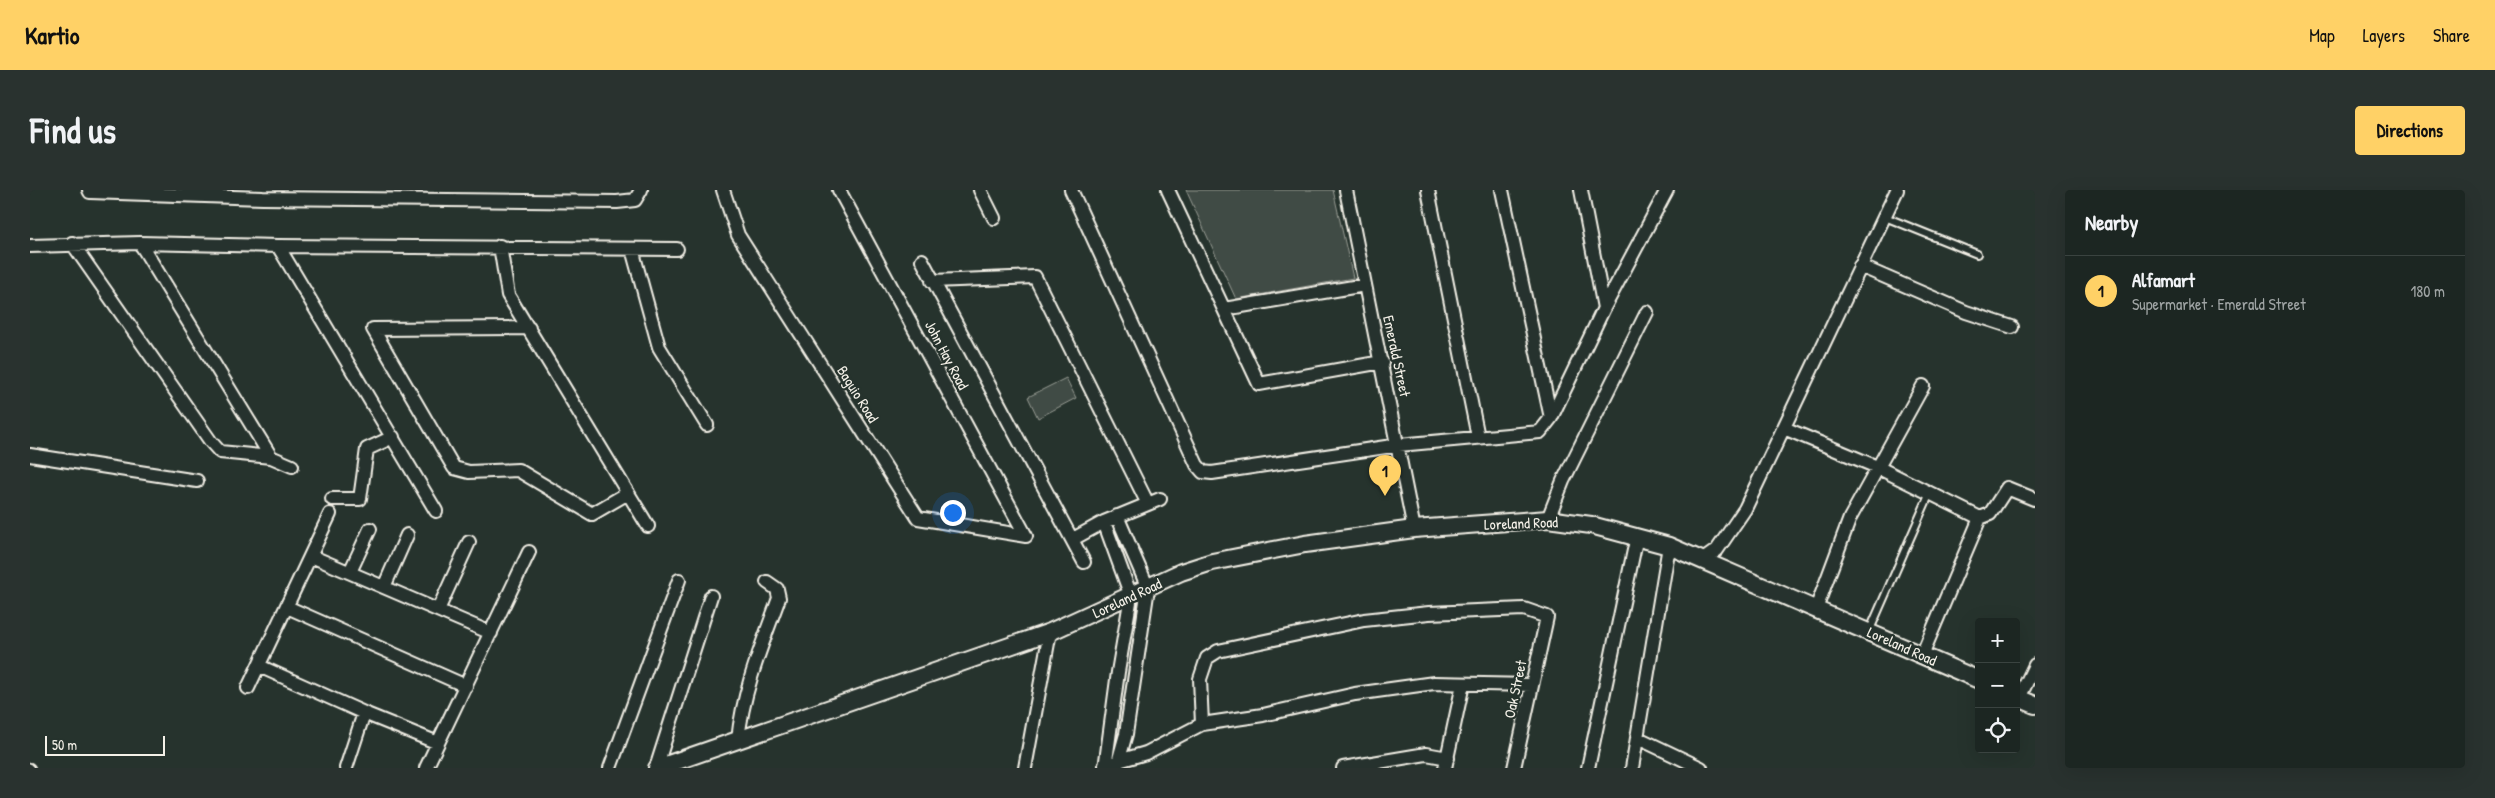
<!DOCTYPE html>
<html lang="en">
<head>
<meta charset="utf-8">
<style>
  :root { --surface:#1c2622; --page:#29322f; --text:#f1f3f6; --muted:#a0a5a5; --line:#3a4340; --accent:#ffd166 }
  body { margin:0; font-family:"Patrick Hand",sans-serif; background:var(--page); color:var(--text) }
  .controls { position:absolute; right:15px; bottom:15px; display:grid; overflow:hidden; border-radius:5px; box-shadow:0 5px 20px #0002 }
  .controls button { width:45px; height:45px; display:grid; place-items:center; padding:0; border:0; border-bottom:1px solid var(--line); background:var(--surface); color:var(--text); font:25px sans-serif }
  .scale { position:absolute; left:15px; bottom:12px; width:120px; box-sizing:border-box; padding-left:5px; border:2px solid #f4f1e8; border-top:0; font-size:14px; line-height:18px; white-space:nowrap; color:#f4f1e8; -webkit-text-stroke:4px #26332d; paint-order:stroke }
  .you { position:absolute; left:922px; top:322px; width:18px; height:18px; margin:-12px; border:4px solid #fff; border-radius:50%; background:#1a73e8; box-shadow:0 0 0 8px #1a73e833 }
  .badge { display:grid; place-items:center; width:32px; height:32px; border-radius:50%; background:var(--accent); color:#111; font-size:16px; font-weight:700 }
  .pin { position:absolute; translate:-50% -41px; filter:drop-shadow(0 1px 2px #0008) }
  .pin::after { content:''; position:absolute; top:26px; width:18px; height:15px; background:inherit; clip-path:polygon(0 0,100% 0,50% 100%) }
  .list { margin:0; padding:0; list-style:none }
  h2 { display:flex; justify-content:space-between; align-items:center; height:65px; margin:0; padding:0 20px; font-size:21px }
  h2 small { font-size:16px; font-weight:400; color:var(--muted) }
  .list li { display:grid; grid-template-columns:32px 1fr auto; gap:15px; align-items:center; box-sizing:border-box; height:70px; padding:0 20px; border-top:1px solid var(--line) }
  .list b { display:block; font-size:19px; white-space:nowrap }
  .list p { margin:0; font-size:16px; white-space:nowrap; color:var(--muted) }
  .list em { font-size:16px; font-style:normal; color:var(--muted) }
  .icon { flex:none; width:28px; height:28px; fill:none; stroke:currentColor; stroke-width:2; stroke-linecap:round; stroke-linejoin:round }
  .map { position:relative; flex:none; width:2005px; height:578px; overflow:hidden; border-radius:5px }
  header { display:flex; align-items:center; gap:30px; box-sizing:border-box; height:70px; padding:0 25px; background:var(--accent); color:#111 }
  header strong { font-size:24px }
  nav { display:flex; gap:28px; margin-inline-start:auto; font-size:18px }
  .intro { display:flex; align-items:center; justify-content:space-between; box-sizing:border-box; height:120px; padding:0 30px }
  h1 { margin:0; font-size:35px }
  .button { padding:12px 22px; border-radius:5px; background:var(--accent); color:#111; font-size:18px; font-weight:700 }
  main { display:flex; gap:30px; padding:0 30px }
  aside { flex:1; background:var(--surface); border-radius:5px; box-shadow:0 5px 20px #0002 }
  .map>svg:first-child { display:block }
</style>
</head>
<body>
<header>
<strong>Kartio</strong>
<nav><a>Map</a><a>Layers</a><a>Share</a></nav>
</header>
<div class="intro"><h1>Find us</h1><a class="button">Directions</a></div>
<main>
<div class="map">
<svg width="2005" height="578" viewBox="0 0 2005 578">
  <rect width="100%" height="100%" fill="#26332d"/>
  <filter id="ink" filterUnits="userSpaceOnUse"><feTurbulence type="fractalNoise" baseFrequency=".02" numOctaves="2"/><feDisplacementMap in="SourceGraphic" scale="10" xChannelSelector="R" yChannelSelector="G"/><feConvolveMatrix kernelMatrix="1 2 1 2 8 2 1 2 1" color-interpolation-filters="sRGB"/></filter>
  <g filter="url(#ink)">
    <!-- green -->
    <path fill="#414b45" stroke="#9a9e96" d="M 1156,0 L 1303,0 L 1323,88 L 1206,109 Z
      M 1036,188 L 1046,208 L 1008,228 L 998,207 Z"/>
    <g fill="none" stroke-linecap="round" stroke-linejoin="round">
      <defs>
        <path id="service" d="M 1855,27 L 1947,64
          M 1839,442 L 1900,303
          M 0,577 L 1,578"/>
        <path id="minor" d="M 59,0 L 60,2 L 233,8 L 587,12 L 605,10 L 611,0
          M 693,0 L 708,45 L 888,328 L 996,346
          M 809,0 L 996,346
          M 950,0 L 964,28
          M 1041,0 L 1167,275 L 1173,282 L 1182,283 L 1369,255 L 1510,242 L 1521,228 L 1574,118 L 1637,0
          M 1138,0 L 1229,194 L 1352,172
          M 1316,0 L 1384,339
          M 1398,0 L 1448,247
          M 1472,0 L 1521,228
          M 1551,0 L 1574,118
          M 42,53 L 181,252 L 190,262 L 241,267
          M 110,53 L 241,267 L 262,276
          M 0,56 L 110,53 L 248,56 L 647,59
          M 248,56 L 406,321
          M 470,56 L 478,105 L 618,336
          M 602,59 L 629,157 L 677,235
          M 892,70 L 1054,372
          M 1830,76 L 1936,122 L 1982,137
          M 902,91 L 1005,87 L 1118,314
          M 1194,119 L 1335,95
          M 499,138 L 343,139 L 424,278 L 439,282 L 488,280 L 562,324 L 598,303
          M 1754,238 L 1847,277 L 1950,328 L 1960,324 L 1977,298 L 2004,309
          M 0,265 L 167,291
          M 302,309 L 330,309 L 337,259 L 363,247
          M 1087,326 L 1118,398 L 1096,544 L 1087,576
          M 1518,329 L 1533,291 L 1617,122
          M 1074,332 L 1101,406 L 1088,482 L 1075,578
          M 1043,349 L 1074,332 L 1130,309
          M 281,366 L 461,443
          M 1673,370 L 1687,360 L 1715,319 L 1867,0
          M 320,382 L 340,339
          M 354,397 L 377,345
          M 257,417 L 436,496
          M 1786,419 L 1820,328 L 1893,196
          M 408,420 L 439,352
          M 1892,465 L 1950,328
          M 229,476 L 334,523 L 408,553
          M 218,498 L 300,324
          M 1989,508 L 2005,475
          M 1172,534 L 1170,489 L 1177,468 L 1188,461 L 1334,430 L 1399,423 L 1494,419 L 1517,427 L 1484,578
          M 1608,548 L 1671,578
          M 708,550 C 713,500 732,455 749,408 L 747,399 L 737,392
          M 1075,575 L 1116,563 L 1172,534 L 1233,525 L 1325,504 L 1404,493 L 1502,495
          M 316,578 L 334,523
          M 396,578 L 499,362
          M 580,578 L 649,390
          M 626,578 L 681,406
          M 995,578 L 1020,442
          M 1313,578 L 1396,564 L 1418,568
          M 1415,578 L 1433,494
          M 1558,578 L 1607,346
          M 1602,578 L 1639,356"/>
        <path id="tertiary" d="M 1986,507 L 2005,515
          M 627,578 L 1020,442 L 1151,382 L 1182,372 L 1275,354 L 1384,339 L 1518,329 L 1561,335 L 1639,356 L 1949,490"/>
      </defs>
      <!-- service casing -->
      <use href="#service" stroke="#f4f1e8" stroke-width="10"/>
      <!-- minor casing -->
      <use href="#minor" stroke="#f4f1e8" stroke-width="16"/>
      <!-- tertiary casing -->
      <use href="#tertiary" stroke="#f4f1e8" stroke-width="20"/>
      <!-- service -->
      <use href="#service" stroke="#26332d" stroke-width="6"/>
      <!-- minor -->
      <use href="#minor" stroke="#26332d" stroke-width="12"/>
      <!-- tertiary -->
      <use href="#tertiary" stroke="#26332d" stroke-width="16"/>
    </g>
  </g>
  <g text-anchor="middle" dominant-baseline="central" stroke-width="4.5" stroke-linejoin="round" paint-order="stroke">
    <!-- street labels -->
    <g font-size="15" fill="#f4f1e8" stroke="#26332d">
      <text transform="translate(917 165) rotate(62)">John Hay Road</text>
      <text transform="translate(1367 166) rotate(78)">Emerald Street</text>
      <text transform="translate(828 204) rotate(58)">Baguio Road</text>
      <text transform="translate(1491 333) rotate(-2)">Loreland Road</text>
      <text transform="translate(1097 408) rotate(-25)">Loreland Road</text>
      <text transform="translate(1872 456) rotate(24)">Loreland Road</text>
      <text transform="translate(1485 499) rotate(-78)">Oak Street</text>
    </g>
  </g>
</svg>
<div class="controls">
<button>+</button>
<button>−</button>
<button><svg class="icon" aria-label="locate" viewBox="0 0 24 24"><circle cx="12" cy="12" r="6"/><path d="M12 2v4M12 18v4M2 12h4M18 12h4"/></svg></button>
</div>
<div class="scale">50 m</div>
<div class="you"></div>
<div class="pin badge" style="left:1355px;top:306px">1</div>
</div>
<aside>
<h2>Nearby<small></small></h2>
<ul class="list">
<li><span class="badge">1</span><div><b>Alfamart</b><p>Supermarket · Emerald Street</p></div><em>180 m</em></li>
</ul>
</aside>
</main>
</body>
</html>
